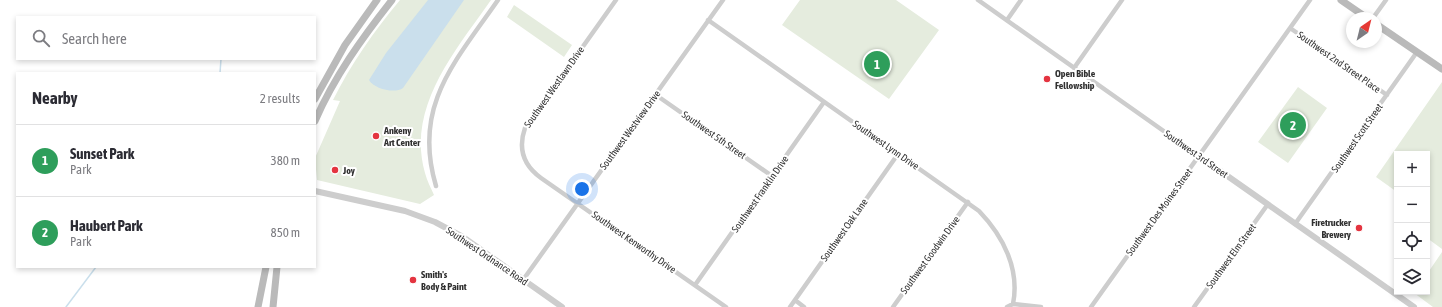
<!DOCTYPE html>
<html lang="en">
<head>
<meta charset="utf-8">
<style>
  :root { --surface:#fff; --page:#f7f7f7; --text:#2b2b33; --muted:#7c7c81; --line:#e1e1e2; --accent:#b45309 }
  body { margin:0; font-family:"Asap Condensed",sans-serif; background:var(--page); color:var(--text) }
  .controls { position:absolute; right:12px; bottom:12px; display:grid; overflow:hidden; border-radius:0px; box-shadow:0 2px 6px #0003 }
  .controls button { width:36px; height:36px; display:grid; place-items:center; padding:0; border:0; border-bottom:1px solid var(--line); background:var(--surface); color:var(--text); font:20px sans-serif }
  .compass { position:absolute; left:1346px; top:12px; width:36px; height:36px; border-radius:50%; background:var(--surface); box-shadow:0 2px 6px #0003; rotate:35deg }
  .you { position:absolute; left:582px; top:189px; width:14px; height:14px; margin:-10px; border:3px solid #fff; border-radius:50%; background:#1a73e8; box-shadow:0 0 0 6px #1a73e833 }
  .badge { display:grid; place-items:center; width:26px; height:26px; border-radius:50%; background:var(--accent); color:#fff; font-size:13px; font-weight:700 }
  .pin { position:absolute; translate:-50% -50%; border:2px solid #fff; box-shadow:0 1px 4px #0006 }
  .list { margin:0; padding:0; list-style:none }
  h2 { display:flex; justify-content:space-between; align-items:center; height:52px; margin:0; padding:0 16px; font-size:17px }
  h2 small { font-size:13px; font-weight:400; color:var(--muted) }
  .list li { display:grid; grid-template-columns:26px 1fr auto; gap:12px; align-items:center; box-sizing:border-box; height:72px; padding:0 16px; border-top:1px solid var(--line) }
  .list b { display:block; font-size:15px; white-space:nowrap }
  .list p { margin:0; font-size:13px; white-space:nowrap; color:var(--muted) }
  .list em { font-size:13px; font-style:normal; color:var(--muted) }
  .icon { flex:none; width:22px; height:22px; fill:none; stroke:currentColor; stroke-width:2; stroke-linecap:round; stroke-linejoin:round }
  .map { position:relative; flex:none; width:1442px; height:307px; overflow:hidden }
  .search { position:absolute; background:var(--surface); box-shadow:0 2px 6px #0003; left:16px; top:16px; width:300px; height:44px; display:flex; align-items:center; gap:10px; box-sizing:border-box; padding:0 14px; border-radius:0px; color:var(--muted); font-size:15px }
  .panel { position:absolute; background:var(--surface); box-shadow:0 2px 6px #0003; left:16px; top:72px; width:300px; height:196px; border-radius:0px }
  .map>svg:first-child { display:block }
</style>
</head>
<body>
<div class="map">
<svg width="1442" height="307" viewBox="0 0 1442 307">
  <rect width="100%" height="100%" fill="#fff"/>
  <!-- green -->
  <path fill="#e5ecde" d="M 400,0 L 491,0 C 456,50 406,107 425,173 C 427,181 431,188 434,195 L 420,204 L 317,180 L 315,158 L 340,101 L 333,100 C 351,64 374,31 400,0 Z
    M 800,0 L 896,0 L 939,30 L 889,99 L 782,25 Z
    M 514,5 L 572,45 L 564,57 L 507,17 Z
    M 1442,82 L 1442,249 L 1427,238 L 1427,154 L 1397,154 L 1397,192 L 1376,177 Z
    M 1298,87 L 1327,108 L 1288,163 L 1258,142 Z
    M 1442,252 L 1442,307 L 1433,307 L 1414,293 L 1427,292 L 1427,274 Z"/>
  <!-- water -->
  <path fill="#cadfec" d="M 428,0 L 464,0 L 403,88 C 395,94 374,89 369,80 L 386,53 Z"/>
  <g fill="none" stroke-linecap="round" stroke-linejoin="round">
    <!-- stream -->
    <path stroke="#cadfec" stroke-width="1.5" d="M 220,73 L 221,59
      M 66,307 L 96,267"/>
    <!-- minor -->
    <path stroke="#cdcdcd" stroke-width="4.5" d="M 616,0 L 525,128 C 518,148 523,165 541,178 L 726,307
      M 978,0 L 1199,156
      M 1373,18 L 1386,0
      M 708,20 L 979,211 C 1003,236 1020,269 1013,304
      M 1007,20 L 1021,0
      M 1290,28 L 1387,95
      M 1074,68 L 1122,0
      M 656,95 L 772,176
      M 436,186 C 412,106 455,62 498,0
      M 1295,224 L 1417,52
      M 523,280 L 723,0
      M 695,285 L 824,102
      M 795,300 L 804,307
      M 790,307 L 898,154
      M 893,307 L 968,202
      M 1007,307 L 1013,304 L 1041,307
      M 1091,307 L 1310,0
      M 1194,307 L 1268,204"/>
    <!-- tertiary -->
    <path stroke="#cdcdcd" stroke-width="6" d="M 1199,156 L 1414,307
      M 315,191 L 405,211 L 435,222 L 463,237 L 562,307"/>
    <!-- secondary -->
    <path stroke="#bababa" stroke-width="7" d="M 1341,0 L 1367,18
      M 1376,24 L 1442,69
      M 315,99 L 345,45 L 377,0
      M 315,121 C 334,77 362,38 392,0
      M 258,307 L 266,267
      M 273,307 L 277,267"/>
  </g>
  <!-- markers -->
  <g fill="#e43440" stroke="#fff" stroke-width="1.5">
    <circle cx="1047" cy="79" r="4"/>
    <circle cx="376" cy="136" r="4"/>
    <circle cx="335" cy="170" r="4"/>
    <circle cx="1359" cy="228" r="4"/>
    <circle cx="413" cy="280" r="4"/>
  </g>
  <g text-anchor="middle" dominant-baseline="central" stroke-width="4" stroke-linejoin="round" paint-order="stroke">
    <!-- street labels -->
    <g font-size="10" fill="#303030" stroke="#fff">
      <text transform="translate(1339 62) rotate(35)">Southwest 2nd Street Place</text>
      <text transform="translate(554 87) rotate(-55)">Southwest Westlawn Drive</text>
      <text transform="translate(630 130) rotate(-54)">Southwest Westview Drive</text>
      <text transform="translate(714 135) rotate(35)">Southwest 5th Street</text>
      <text transform="translate(1357 138) rotate(-55)">Southwest Scott Street</text>
      <text transform="translate(886 145) rotate(35)">Southwest Lynn Drive</text>
      <text transform="translate(1196 154) rotate(35)">Southwest 3rd Street</text>
      <text transform="translate(760 194) rotate(-55)">Southwest Franklin Drive</text>
      <text transform="translate(1159 212) rotate(-54)">Southwest Des Moines Street</text>
      <text transform="translate(844 230) rotate(-55)">Southwest Oak Lane</text>
      <text transform="translate(634 242) rotate(35)">Southwest Kenworthy Drive</text>
      <text transform="translate(930 255) rotate(-54)">Southwest Goodwin Drive</text>
      <text transform="translate(487 256) rotate(34)">Southwest Ordnance Road</text>
      <text transform="translate(1231 256) rotate(-54)">Southwest Elm Street</text>
    </g>
    <!-- poi labels -->
    <g font-size="10" font-weight="bold" fill="#303030" stroke="#fff" text-anchor="start">
      <text x="1055" y="73">Open Bible<tspan x="1055" dy="12">Fellowship</tspan></text>
      <text x="384" y="130">Ankeny<tspan x="384" dy="12">Art Center</tspan></text>
      <text x="343" y="170">Joy</text>
      <text x="1351" y="222" text-anchor="end">Firetrucker<tspan x="1351" dy="12">Brewery</tspan></text>
      <text x="421" y="274">Smith's<tspan x="421" dy="12">Body &amp; Paint</tspan></text>
    </g>
  </g>
</svg>
<div class="controls">
<button>+</button>
<button>−</button>
<button><svg class="icon" aria-label="locate" viewBox="0 0 24 24"><circle cx="12" cy="12" r="6"/><path d="M12 2v4M12 18v4M2 12h4M18 12h4"/></svg></button>
<button><svg class="icon" aria-label="layers" viewBox="0 0 24 24"><path d="M12 4l9 5-9 5-9-5zM3 14l9 5 9-5"/></svg></button>
</div>
<svg class="compass" viewBox="-18 -18 36 36"><path d="M0-13l5 13h-10z" fill="#e53935"/><path d="M0 13l5-13h-10z" fill="#7c7c81"/></svg>
<div class="you"></div>
<div class="pin badge" style="left:877px;top:64px;background:#2e9e5b">1</div>
<div class="pin badge" style="left:1293px;top:125px;background:#2e9e5b">2</div>
<div class="search"><svg class="icon" aria-label="search" viewBox="0 0 24 24"><circle cx="10" cy="10" r="6"/><path d="M15 15l6 6"/></svg>Search here</div>
<section class="panel">
<h2>Nearby<small>2 results</small></h2>
<ul class="list">
<li><span class="badge" style="background:#2e9e5b">1</span><div><b>Sunset Park</b><p>Park</p></div><em>380 m</em></li>
<li><span class="badge" style="background:#2e9e5b">2</span><div><b>Haubert Park</b><p>Park</p></div><em>850 m</em></li>
</ul>
</section>
</div>
</body>
</html>
